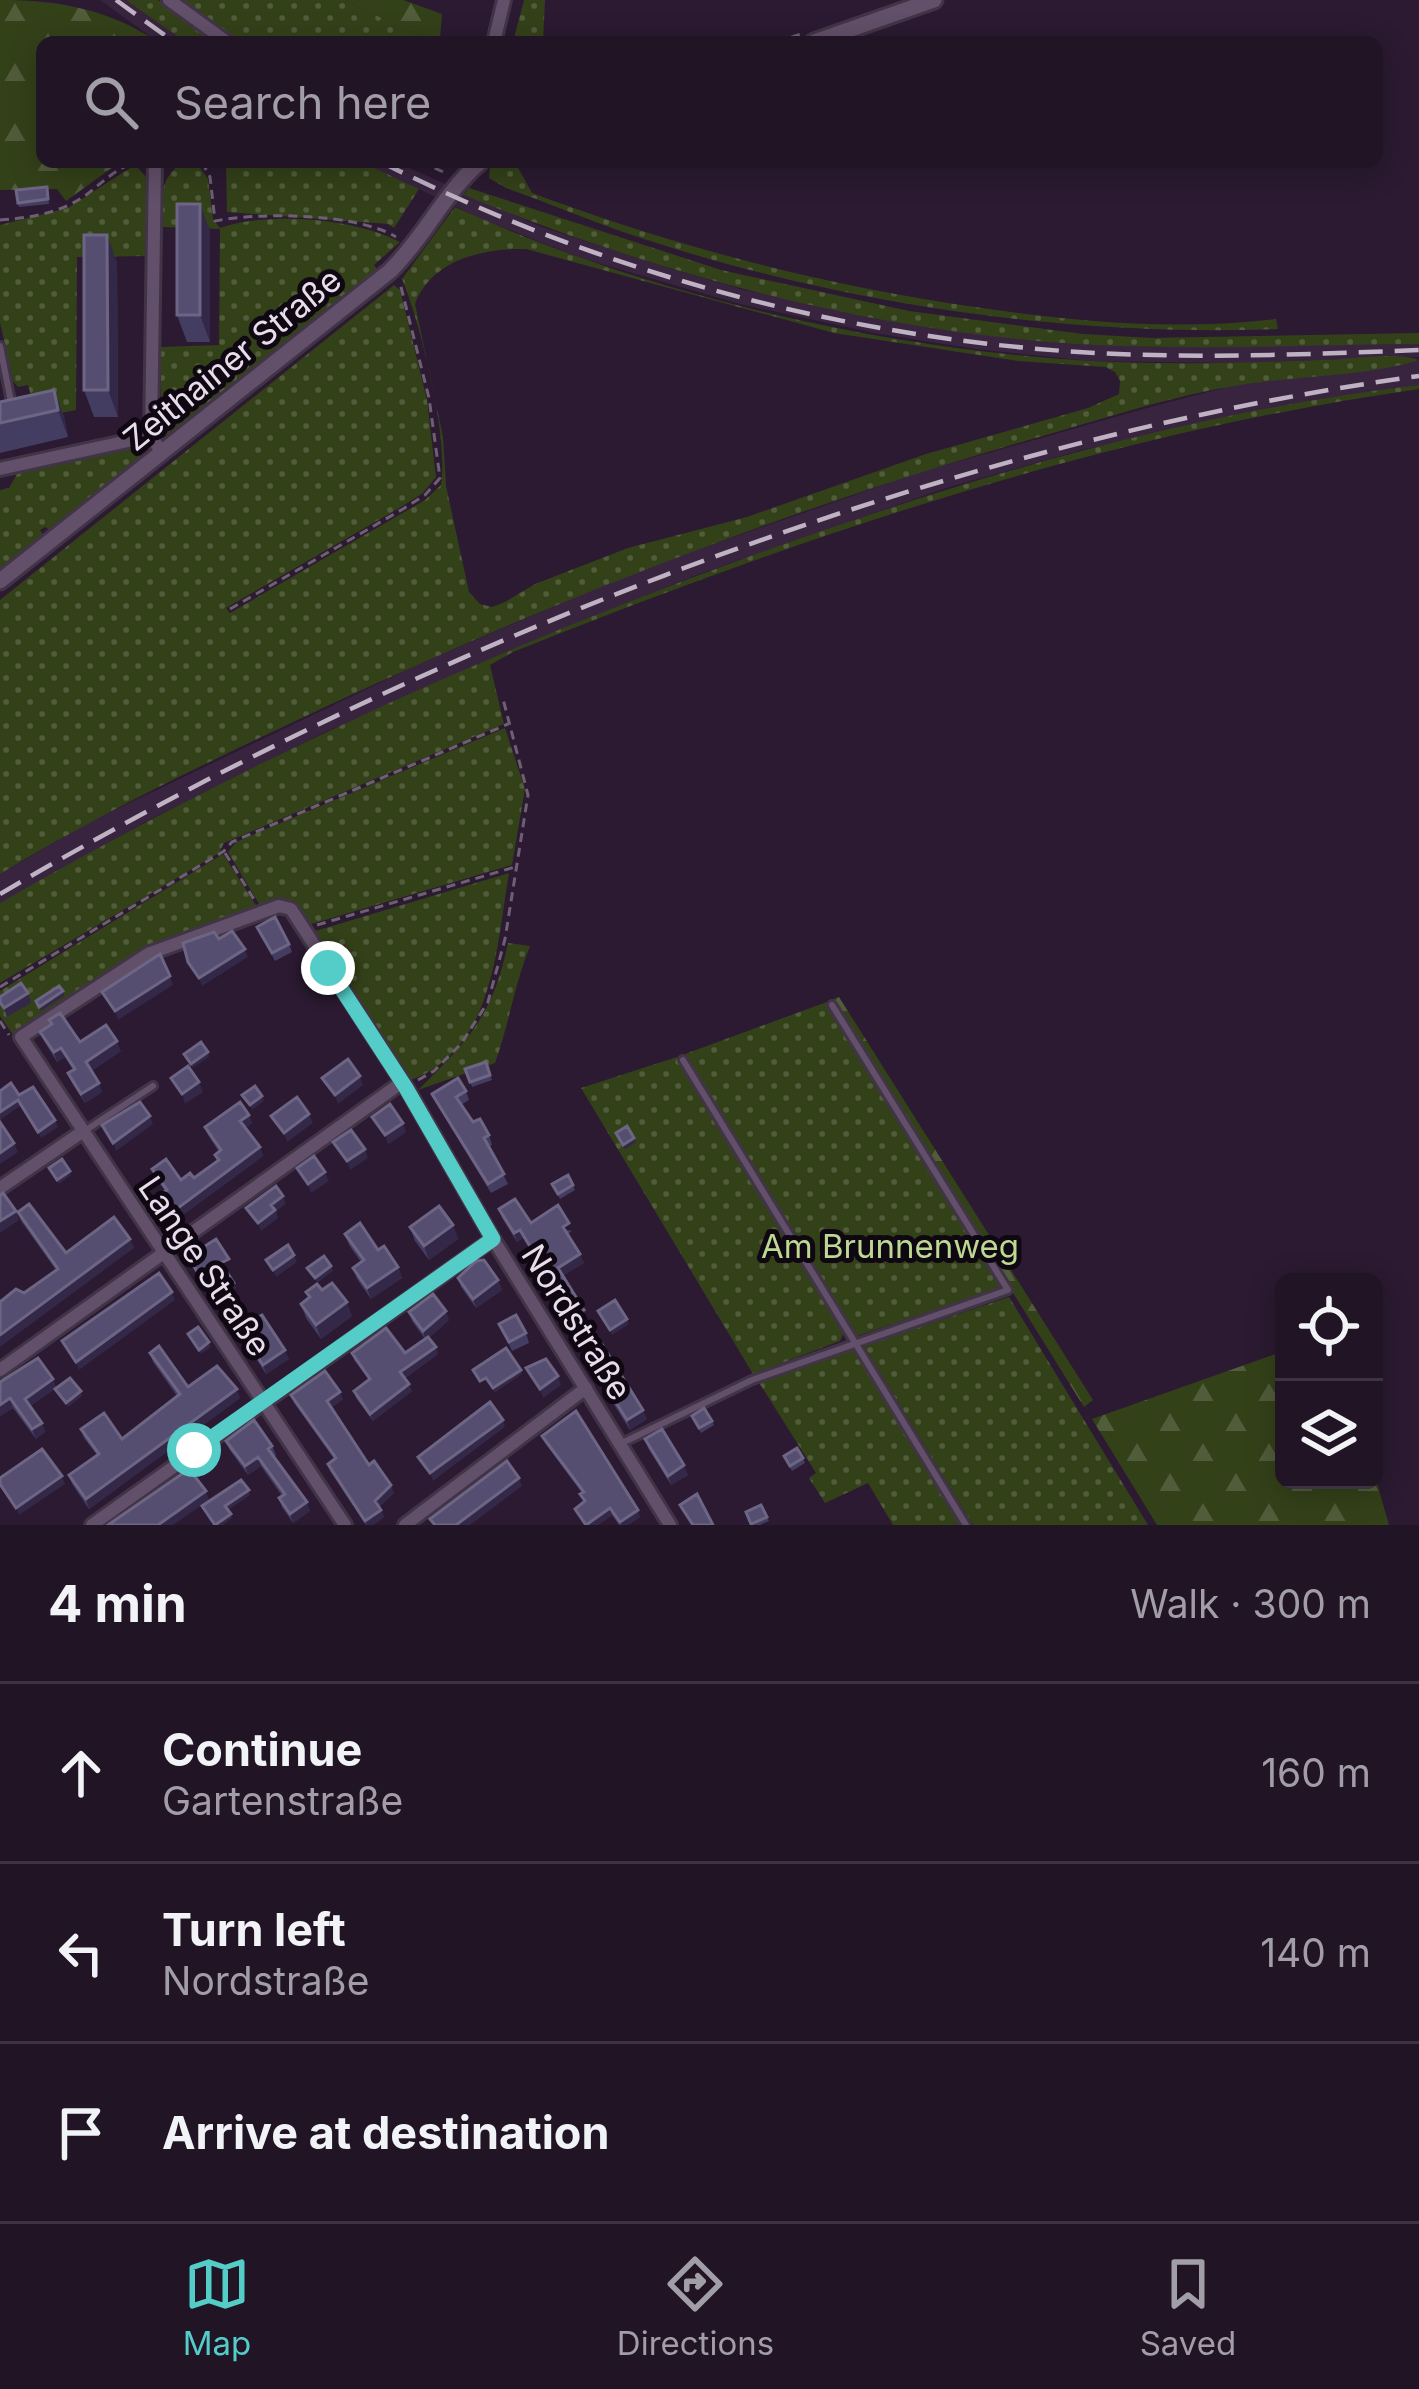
<!DOCTYPE html>
<html lang="en">
<head>
<meta charset="utf-8">
<style>
  :root { --surface:#201425; --page:#2d2132; --text:#f1f3f6; --muted:#a29ea7; --line:#3d3342; --accent:#54cdc8 }
  body { margin:0; font-family:Inter,sans-serif; background:var(--page); color:var(--text) }
  .controls { position:absolute; right:36px; bottom:36px; display:grid; overflow:hidden; border-radius:18px; box-shadow:0 6px 30px #0003 }
  .controls button { width:108px; height:108px; display:grid; place-items:center; padding:0; border:0; border-bottom:3px solid var(--line); background:var(--surface); color:var(--text); font:60px sans-serif }
  .stop { position:absolute; width:36px; height:36px; margin:-27px; border:9px solid #54cdc8; border-radius:50%; background:#fff }
  .stop.end { background:#54cdc8; border-color:#fff; box-shadow:0 3px 12px #0008 }
  .list { margin:0; padding:0; list-style:none }
  h2 { display:flex; justify-content:space-between; align-items:center; height:156px; margin:0; padding:0 48px; font-size:51px }
  h2 small { font-size:39px; font-weight:400; color:var(--muted) }
  .list li { display:grid; grid-template-columns:78px 1fr auto; gap:36px; align-items:center; box-sizing:border-box; height:180px; padding:0 48px; border-top:3px solid var(--line) }
  .list b { display:block; font-size:45px; white-space:nowrap }
  .list p { margin:0; font-size:39px; white-space:nowrap; color:var(--muted) }
  .list em { font-size:39px; font-style:normal; color:var(--muted) }
  .icon { flex:none; width:66px; height:66px; fill:none; stroke:currentColor; stroke-width:2; stroke-linecap:round; stroke-linejoin:round }
  .map { position:relative; flex:none; width:1419px; height:1525px; overflow:hidden }
  .search { position:absolute; background:var(--surface); box-shadow:0 6px 30px #0003; left:36px; right:36px; top:36px; height:132px; display:flex; align-items:center; gap:30px; box-sizing:border-box; padding:0 42px; border-radius:18px; color:var(--muted); font-size:45px }
  .sheet { height:696px; background:var(--surface) }
  nav { display:flex; justify-content:space-around; align-items:center; box-sizing:border-box; height:168px; border-top:3px solid var(--line); background:var(--surface); font-size:33px; color:var(--muted) }
  nav a { display:grid; justify-items:center; gap:6px }
  nav .on { color:var(--accent) }
  .map>svg:first-child { display:block }
</style>
</head>
<body>
<div class="map">
<svg width="1419" height="1525" viewBox="0 0 1419 1525">
  <defs>
    <pattern id="green-dots" width="8" height="8" patternUnits="userSpaceOnUse" patternTransform="scale(3)"><rect width="8" height="8" fill="#334119"/><path d="M2 2h.1M6 6h.1" fill="none" stroke="#515c3b" stroke-width="1.8" stroke-linecap="round"/></pattern>
    <pattern id="forest-firs" width="22" height="20" patternUnits="userSpaceOnUse" patternTransform="scale(3)"><rect width="22" height="20" fill="#334119"/><path d="M5 1l3.5 6h-7zM16 11l3.5 6h-7z" fill="#515c3b"/></pattern>
  </defs>
  <rect width="100%" height="100%" fill="#2b1a31"/>
  <!-- built -->
  <path fill="#392440" d="M 100,0 L 126,0 L 185,42 L 158,42 Z
    M 362,162 L 396,162 L 539,226 L 671,269 L 744,290 L 940,329 L 1019,339 L 1150,347 L 1419,344 L 1419,357 L 1234,363 L 1090,361 L 976,349 L 880,334 L 740,304 L 584,259 L 484,220 Z
    M 1419,360 L 1419,385 L 1315,400 L 1082,450 L 946,488 L 697,575 L 513,649 L 319,735 L 149,820 L 0,903 L 0,874 L 92,821 L 419,664 L 642,569 L 918,473 L 1147,408 L 1235,385 Z"/>
  <!-- green -->
  <path fill="url(#green-dots)" fill-rule="evenodd" d="M 126,0 L 158,0 L 215,42 L 185,42 Z
    M 178,0 L 345,0 L 411,32 L 466,42 L 237,42 Z
    M 524,0 L 545,0 L 543,42 L 513,42 Z
    M 184,162 L 196,162 L 208,179 L 213,219 L 220,228 C 268,211 356,218 400,242 L 374,265 L 378,271 L 173,435 L 161,435 L 161,347 L 219,345 L 220,229 L 162,227 C 162,200 158,177 184,162 Z
    M 226,162 L 362,162 L 419,189 L 394,228 L 388,224 L 227,212 Z
    M 496,162 L 515,162 L 532,193 C 677,247 822,285 975,307 C 1076,322 1174,331 1276,319 L 1278,329 C 1060,337 833,303 626,233 C 586,219 546,202 506,188 L 489,178 L 490,168 Z
    M 130,168 L 138,168 L 149,180 L 148,256 L 77,257 L 76,410 L 37,418 L 28,385 L 18,387 L 13,381 L 0,322 L 0,225 L 68,208 Z
    M 469,188 L 721,270 L 909,311 L 1083,334 L 1152,338 L 1419,333 L 1419,344 C 1286,345 1151,353 1018,339 C 828,320 641,267 464,195 Z
    M 455,207 C 648,295 880,349 1092,361 C 1169,365 1245,363 1321,360 C 1349,360 1396,351 1419,360 C 1370,376 1294,376 1240,385 C 1175,395 1109,417 1046,435 C 803,504 569,594 340,700 C 225,754 109,808 0,874 L 0,600 L 394,285 L 400,290 L 427,400 L 436,477 L 423,493 L 401,507 L 226,608 L 230,613 L 425,500 L 441,485 C 449,436 421,325 402,279 ZM 526,249 L 834,333 L 1018,361 L 1105,367 L 1115,372 L 1120,381 L 1119,394 L 1088,408 L 926,454 L 747,517 L 628,548 L 535,584 L 505,602 L 492,607 L 480,604 L 469,592 L 466,578 L 446,486 L 443,437 L 415,304 C 431,260 483,248 526,249 Z
    M 1419,385 L 1419,389 C 1104,434 808,534 513,652 L 490,665 L 504,724 L 224,843 L 219,853 L 0,983 L 0,903 C 239,765 491,650 751,556 C 967,478 1190,412 1419,385 Z
    M 137,445 L 141,449 L 139,461 L 51,531 L 45,527 L 40,530 L 44,537 L 0,571 L 0,490 L 9,488 L 18,472 Z
    M 505,728 L 525,789 L 512,865 L 308,925 L 293,903 L 284,899 L 261,907 L 228,852 L 236,842 Z
    M 223,854 L 257,907 L 146,950 L 14,1036 L 0,1016 L 0,991 Z
    M 509,873 C 496,948 494,1052 408,1081 L 312,932 Z
    M 508,943 L 530,946 C 514,986 509,1024 495,1063 L 418,1090 C 468,1041 493,1016 508,943 Z
    M 827,1002 L 1003,1287 L 857,1336 L 685,1054 Z
    M 677,1057 L 844,1332 L 840,1341 L 753,1374 L 581,1088 Z
    M 1009,1297 L 1148,1525 L 973,1525 L 864,1346 Z
    M 847,1349 L 856,1352 L 960,1525 L 893,1525 L 868,1483 L 825,1503 L 809,1478 L 816,1473 L 758,1381 Z"/>
  <!-- forest -->
  <path fill="url(#forest-firs)" d="M 0,0 C 59,0 108,9 158,42 L 42,42 L 42,162 L 120,162 L 66,201 L 57,189 L 0,190 Z
    M 345,0 L 403,0 L 442,14 L 440,38 L 411,32 Z
    M 839,997 L 1093,1400 L 1084,1407 L 831,1000 Z
    M 1284,1351 L 1284,1480 L 1374,1480 L 1374,1473 L 1389,1525 L 1157,1525 L 1092,1419 Z"/>
  <g fill="none" stroke-linecap="round" stroke-linejoin="round">
    <defs>
      <path id="service" d="M 0,346 L 12,407
        M 683,1060 L 966,1525
        M 86,1130 L 153,1086
        M 622,1443 L 752,1380 L 1008,1290 L 832,1005"/>
      <path id="minor" d="M 169,0 L 227,42
        M 494,42 L 504,0
        M 155,162 L 151,436 L 162,453
        M 0,469 L 151,436
        M 0,1188 L 82,1132
        M 0,1370 L 401,1083
        M 92,1525 L 493,1239
        M 345,1525 L 21,1037 L 148,954 L 279,906 L 291,909 L 406,1087 L 493,1239 L 670,1525
        M 405,1525 L 586,1388"/>
      <path id="tertiary" d="M 814,42 L 934,0
        M 0,581 L 390,271 C 424,238 444,193 480,162"/>
    </defs>
    <!-- service casing -->
    <use href="#service" stroke="#423447" stroke-width="12"/>
    <!-- minor casing -->
    <use href="#minor" stroke="#423447" stroke-width="18"/>
    <!-- tertiary casing -->
    <use href="#tertiary" stroke="#423447" stroke-width="21"/>
    <!-- path -->
    <path stroke="#6e5f73" stroke-width="3" stroke-dasharray="9 6" stroke-linecap="butt" d="M 777,42 L 801,34
      M 202,162 L 210,177 L 215,221 C 259,212 357,213 396,237
      M 421,162 L 448,174
      M 0,220 C 30,218 61,213 86,195 C 103,182 115,169 136,162
      M 230,609 L 403,509 L 425,495 L 440,478 L 429,398 L 400,283
      M 225,853 L 255,901
      M 317,925 L 515,867
      M 0,987 L 224,851 L 232,842 L 508,724
      M 0,1021 L 9,1035
      M 418,1080 L 434,1071 L 461,1044 L 488,1002 L 505,939 L 528,795 L 503,699"/>
    <!-- service -->
    <use href="#service" stroke="#624f69" stroke-width="6"/>
    <!-- minor -->
    <use href="#minor" stroke="#624f69" stroke-width="12"/>
    <!-- tertiary -->
    <use href="#tertiary" stroke="#624f69" stroke-width="15"/>
    <!-- rail -->
    <path stroke="#beb2c3" stroke-width="4.5" stroke-dasharray="24 12" stroke-linecap="butt" d="M 116,0 L 174,42
      M 381,162 C 608,276 864,344 1118,354 C 1218,358 1319,354 1419,350
      M 0,894 C 421,647 934,443 1419,376"/>
  </g>
  <!-- wall -->
  <path fill="#443d62" d="M 47,187 L 49,204 L 19,207 L 18,203 Z
    M 210,231 L 210,342 L 187,342 L 177,315 Z
    M 117,262 L 118,417 L 94,417 L 84,390 Z
    M 54,390 L 64,417 L 68,437 L 0,453 L 0,402 Z
    M 257,927 L 289,944 L 292,952 L 275,961 Z
    M 49,1020 L 80,1042 L 121,1051 L 91,1071 L 102,1092 L 85,1103 L 72,1083 L 68,1073 L 73,1070 L 65,1057 L 57,1062 L 44,1041 L 40,1032 L 51,1025 Z
    M 486,1062 L 492,1080 L 472,1087 L 465,1069 Z
    M 466,1091 L 469,1100 L 461,1105 L 473,1122 L 489,1135 L 492,1145 L 489,1147 L 508,1184 L 491,1193 L 436,1103 L 432,1094 Z
    M 252,1123 L 245,1128 L 260,1147 L 263,1156 L 173,1222 L 160,1205 L 157,1197 L 165,1191 L 155,1177 L 152,1169 L 181,1180 L 194,1178 L 217,1162 L 215,1155 L 219,1152 L 208,1135 L 205,1127 Z
    M 573,1185 L 575,1190 L 560,1199 L 554,1189 Z
    M 499,1209 L 531,1223 L 572,1231 L 568,1234 L 584,1263 L 562,1276 L 587,1319 L 571,1329 L 555,1305 L 552,1296 L 557,1293 L 523,1238 L 517,1242 L 502,1218 Z
    M 18,1212 L 66,1253 L 130,1239 L 134,1248 L 24,1293 L 56,1270 L 21,1221 Z
    M 453,1225 L 458,1239 L 429,1260 L 415,1241 L 410,1227 Z
    M 345,1234 L 398,1267 L 402,1278 L 371,1299 L 357,1279 L 353,1268 L 361,1262 L 349,1245 Z
    M 458,1278 L 498,1280 L 502,1290 L 476,1308 L 461,1287 Z
    M 322,1290 L 352,1316 L 321,1339 L 306,1318 L 301,1304 L 308,1298 L 306,1292 Z
    M 409,1312 L 449,1320 L 429,1338 L 438,1354 L 405,1378 L 412,1391 L 373,1421 L 356,1398 L 354,1391 L 369,1380 L 354,1360 L 352,1353 L 405,1353 L 425,1339 L 412,1321 Z
    M 499,1324 L 526,1333 L 529,1343 L 512,1351 Z
    M 238,1328 L 289,1359 L 266,1374 L 242,1337 Z
    M 579,1344 L 647,1419 L 630,1430 L 582,1354 Z
    M 150,1353 L 188,1387 L 240,1398 L 89,1509 L 72,1484 L 69,1475 L 97,1455 L 84,1438 L 81,1429 L 122,1439 L 177,1396 L 153,1362 Z
    M 53,1379 L 56,1388 L 30,1406 L 42,1423 L 45,1432 L 36,1439 L 13,1408 L 0,1416 L 0,1382 Z
    M 291,1395 L 343,1399 L 332,1407 L 369,1465 L 394,1493 L 379,1507 L 384,1517 L 373,1525 L 366,1525 L 330,1471 L 328,1464 L 334,1459 L 294,1403 Z
    M 692,1416 L 712,1421 L 714,1425 L 701,1433 Z
    M 542,1436 L 640,1517 L 628,1525 L 619,1525 L 612,1515 L 598,1525 L 584,1525 L 575,1509 L 584,1503 L 580,1494 L 582,1493 L 545,1443 Z
    M 645,1439 L 688,1475 L 671,1485 L 648,1448 Z
    M 226,1441 L 272,1446 L 276,1455 L 274,1457 L 310,1511 L 293,1523 L 282,1507 L 279,1498 L 282,1496 L 261,1466 L 248,1475 L 229,1449 Z
    M 784,1456 L 803,1458 L 805,1463 L 792,1471 Z
    M 761,1505 L 769,1521 L 760,1525 L 751,1525 L 746,1512 Z"/>
  <!-- shaded-wall -->
  <path fill="#332848" d="M 200,204 L 210,231 L 210,342 L 200,315 Z
    M 107,235 L 117,262 L 118,417 L 108,390 Z
    M 54,390 L 64,417 L 68,437 L 58,410 Z
    M 245,949 L 248,957 L 202,986 L 199,978 Z
    M 170,976 L 173,985 L 118,1020 L 115,1011 Z
    M 63,991 L 64,996 L 41,1011 L 39,1007 Z
    M 28,993 L 31,1003 L 7,1017 L 4,1008 Z
    M 117,1041 L 121,1051 L 89,1072 L 86,1062 Z
    M 61,1048 L 65,1057 L 57,1062 L 54,1052 Z
    M 208,1052 L 209,1057 L 192,1068 L 191,1064 Z
    M 360,1076 L 363,1085 L 338,1104 L 335,1095 Z
    M 199,1082 L 203,1092 L 185,1104 L 182,1094 Z
    M 99,1083 L 102,1092 L 85,1103 L 81,1094 Z
    M 262,1096 L 264,1101 L 252,1110 L 250,1105 Z
    M 18,1100 L 20,1106 L 0,1120 L 0,1112 Z
    M 309,1114 L 313,1123 L 287,1142 L 284,1133 Z
    M 249,1115 L 252,1123 L 243,1129 L 240,1121 Z
    M 150,1116 L 153,1124 L 116,1151 L 113,1143 Z
    M 55,1120 L 58,1127 L 41,1138 L 38,1132 Z
    M 403,1123 L 406,1132 L 388,1145 L 385,1135 Z
    M 634,1138 L 636,1142 L 625,1149 L 623,1145 Z
    M 14,1143 L 18,1152 L 0,1164 L 0,1153 Z
    M 260,1147 L 263,1156 L 173,1222 L 170,1214 Z
    M 365,1149 L 368,1158 L 350,1170 L 347,1161 Z
    M 70,1171 L 71,1175 L 59,1184 L 57,1180 Z
    M 325,1172 L 329,1181 L 311,1193 L 308,1184 Z
    M 283,1196 L 286,1204 L 276,1211 L 278,1218 L 261,1231 L 258,1223 L 271,1205 Z
    M 16,1211 L 19,1220 L 0,1233 L 0,1221 Z
    M 453,1225 L 458,1239 L 429,1260 L 424,1246 Z
    M 520,1230 L 523,1238 L 517,1242 L 514,1233 Z
    M 130,1239 L 134,1248 L 0,1347 L 0,1335 Z
    M 580,1254 L 584,1263 L 561,1277 L 558,1268 Z
    M 294,1255 L 297,1262 L 276,1277 L 273,1270 Z
    M 331,1266 L 333,1271 L 317,1283 L 315,1278 Z
    M 398,1267 L 402,1278 L 371,1299 L 367,1288 Z
    M 498,1280 L 502,1290 L 476,1308 L 473,1299 Z
    M 234,1283 L 236,1288 L 215,1301 L 213,1297 Z
    M 172,1292 L 175,1300 L 79,1370 L 76,1362 Z
    M 347,1302 L 352,1316 L 321,1339 L 316,1325 Z
    M 584,1310 L 587,1319 L 571,1329 L 568,1321 Z
    M 446,1311 L 449,1320 L 426,1341 L 423,1331 Z
    M 627,1319 L 629,1324 L 612,1335 L 610,1330 Z
    M 209,1342 L 211,1347 L 201,1354 L 199,1350 Z
    M 436,1347 L 438,1354 L 403,1379 L 400,1372 Z
    M 285,1350 L 289,1359 L 266,1374 L 263,1365 Z
    M 521,1370 L 522,1374 L 494,1393 L 493,1388 Z
    M 558,1376 L 561,1385 L 543,1398 L 540,1389 Z
    M 53,1379 L 56,1388 L 28,1408 L 25,1399 Z
    M 409,1384 L 412,1391 L 373,1421 L 370,1414 Z
    M 237,1389 L 240,1398 L 89,1509 L 86,1499 Z
    M 81,1391 L 82,1396 L 68,1407 L 66,1403 Z
    M 340,1392 L 343,1399 L 330,1408 L 327,1401 Z
    M 10,1398 L 13,1408 L 0,1416 L 0,1405 Z
    M 643,1410 L 647,1419 L 630,1430 L 627,1420 Z
    M 503,1420 L 505,1427 L 433,1481 L 430,1473 Z
    M 42,1423 L 45,1432 L 36,1439 L 32,1429 Z
    M 258,1457 L 261,1466 L 248,1475 L 245,1466 Z
    M 684,1465 L 688,1475 L 671,1485 L 668,1476 Z
    M 62,1476 L 65,1484 L 19,1515 L 16,1508 Z
    M 519,1478 L 522,1486 L 470,1525 L 456,1525 Z
    M 391,1485 L 394,1493 L 378,1508 L 375,1501 Z
    M 249,1490 L 250,1495 L 227,1511 L 225,1506 Z
    M 206,1491 L 209,1500 L 173,1525 L 158,1525 Z
    M 307,1502 L 310,1511 L 293,1523 L 290,1514 Z
    M 610,1508 L 612,1515 L 598,1525 L 586,1525 Z
    M 381,1510 L 384,1517 L 373,1525 L 367,1525 L 365,1521 Z
    M 638,1510 L 640,1517 L 628,1525 L 621,1525 L 620,1522 Z
    M 231,1514 L 232,1518 L 223,1525 L 215,1525 Z"/>
  <!-- building -->
  <path fill="#564e71" stroke="#6d6584" stroke-width="3" d="M 47,187 L 48,199 L 18,203 L 16,190 Z
    M 177,204 L 200,204 L 200,315 L 177,315 Z
    M 84,235 L 107,235 L 108,390 L 84,390 Z
    M 54,390 L 58,410 L 0,423 L 0,402 Z
    M 275,917 L 289,944 L 272,953 L 257,927 Z
    M 232,931 L 245,949 L 199,978 L 188,962 L 183,943 L 214,932 L 219,939 Z
    M 160,954 L 170,976 L 115,1011 L 102,992 Z
    M 21,983 L 28,993 L 4,1008 L 0,1002 L 0,997 Z
    M 59,986 L 63,991 L 39,1007 L 36,1001 Z
    M 60,1013 L 80,1042 L 106,1025 L 117,1041 L 86,1062 L 99,1083 L 81,1094 L 68,1073 L 75,1069 L 61,1048 L 54,1052 L 40,1032 L 52,1024 L 49,1020 Z
    M 201,1042 L 208,1052 L 191,1064 L 184,1054 Z
    M 348,1059 L 360,1076 L 335,1095 L 322,1078 Z
    M 486,1062 L 490,1075 L 470,1082 L 465,1069 Z
    M 188,1066 L 199,1082 L 182,1094 L 171,1078 Z
    M 458,1078 L 466,1091 L 456,1097 L 473,1122 L 480,1119 L 489,1135 L 484,1138 L 504,1174 L 488,1184 L 432,1094 Z
    M 11,1083 L 19,1095 L 33,1087 L 55,1120 L 38,1132 L 18,1100 L 0,1112 L 0,1091 Z
    M 255,1086 L 262,1096 L 250,1105 L 242,1095 Z
    M 297,1097 L 309,1114 L 284,1133 L 271,1116 Z
    M 140,1102 L 150,1116 L 113,1143 L 102,1125 Z
    M 240,1102 L 249,1115 L 240,1121 L 260,1147 L 170,1214 L 157,1197 L 167,1190 L 152,1169 L 166,1159 L 181,1180 L 190,1173 L 194,1178 L 219,1160 L 215,1155 L 221,1150 L 205,1127 Z
    M 390,1104 L 403,1123 L 385,1135 L 372,1117 Z
    M 0,1122 L 14,1143 L 0,1153 Z
    M 627,1126 L 634,1138 L 623,1145 L 616,1133 Z
    M 351,1130 L 365,1149 L 347,1161 L 333,1142 Z
    M 314,1156 L 325,1172 L 308,1184 L 297,1168 Z
    M 62,1159 L 70,1171 L 57,1180 L 49,1168 Z
    M 568,1175 L 573,1185 L 558,1194 L 552,1184 Z
    M 276,1186 L 283,1196 L 271,1205 L 275,1210 L 258,1223 L 246,1208 Z
    M 3,1193 L 16,1211 L 0,1221 L 0,1195 Z
    M 515,1199 L 531,1223 L 558,1205 L 569,1223 L 563,1227 L 580,1254 L 558,1268 L 584,1310 L 568,1321 L 552,1296 L 558,1292 L 520,1230 L 514,1233 L 499,1209 Z
    M 29,1204 L 66,1253 L 114,1217 L 130,1239 L 0,1335 L 0,1302 L 16,1289 L 24,1293 L 58,1269 L 18,1212 Z
    M 439,1206 L 453,1225 L 424,1246 L 410,1227 Z
    M 360,1223 L 378,1250 L 384,1246 L 398,1267 L 367,1288 L 353,1268 L 364,1260 L 345,1234 Z
    M 216,1239 L 229,1259 L 221,1263 L 234,1283 L 213,1297 L 188,1257 Z
    M 288,1245 L 294,1255 L 273,1270 L 266,1260 Z
    M 324,1256 L 331,1266 L 315,1278 L 307,1268 Z
    M 484,1260 L 498,1280 L 473,1299 L 458,1278 L 476,1261 Z
    M 159,1273 L 172,1292 L 76,1362 L 62,1341 Z
    M 332,1283 L 347,1302 L 316,1325 L 301,1304 L 310,1297 L 306,1292 L 317,1284 L 322,1290 Z
    M 433,1294 L 446,1311 L 423,1331 L 409,1312 Z
    M 615,1300 L 627,1319 L 610,1330 L 598,1311 Z
    M 262,1315 L 285,1350 L 263,1365 L 238,1328 Z
    M 516,1315 L 526,1333 L 509,1342 L 499,1324 Z
    M 198,1327 L 209,1342 L 199,1350 L 188,1334 Z
    M 386,1328 L 405,1353 L 428,1337 L 436,1347 L 400,1372 L 409,1384 L 370,1414 L 354,1391 L 370,1379 L 352,1353 Z
    M 595,1333 L 643,1410 L 627,1420 L 579,1344 Z
    M 159,1346 L 188,1387 L 217,1366 L 237,1389 L 86,1499 L 69,1475 L 99,1454 L 81,1429 L 104,1413 L 122,1439 L 180,1394 L 150,1353 Z
    M 506,1348 L 521,1370 L 493,1388 L 486,1378 L 480,1381 L 473,1370 Z
    M 38,1358 L 53,1379 L 25,1399 L 42,1423 L 32,1429 L 10,1398 L 0,1405 L 0,1382 Z
    M 546,1359 L 558,1376 L 540,1389 L 526,1368 Z
    M 325,1371 L 340,1392 L 327,1401 L 369,1465 L 374,1461 L 391,1485 L 375,1501 L 381,1510 L 365,1521 L 328,1464 L 336,1458 L 291,1395 Z
    M 70,1378 L 81,1391 L 66,1403 L 55,1389 Z
    M 490,1402 L 503,1420 L 430,1473 L 418,1457 Z
    M 704,1408 L 712,1421 L 699,1428 L 692,1416 Z
    M 576,1411 L 638,1510 L 620,1522 L 610,1508 L 586,1525 L 575,1509 L 585,1501 L 580,1494 L 584,1492 L 542,1436 Z
    M 254,1420 L 272,1446 L 268,1449 L 307,1502 L 290,1514 L 279,1498 L 285,1494 L 258,1457 L 245,1466 L 226,1441 Z
    M 662,1429 L 684,1465 L 668,1476 L 645,1439 Z
    M 797,1448 L 803,1458 L 790,1466 L 784,1456 Z
    M 42,1449 L 62,1476 L 16,1508 L 0,1484 L 0,1478 Z
    M 507,1461 L 519,1478 L 456,1525 L 435,1525 L 430,1519 Z
    M 189,1469 L 206,1491 L 158,1525 L 108,1525 Z
    M 241,1480 L 249,1490 L 225,1506 L 231,1514 L 215,1525 L 202,1506 Z
    M 697,1494 L 713,1525 L 693,1525 L 680,1505 Z
    M 761,1505 L 767,1517 L 751,1524 L 746,1512 Z"/>
  <g fill="none" stroke-linecap="round" stroke-linejoin="round">
    <!-- route -->
    <path stroke="#54cdc8" stroke-width="15" d="M 194,1450 L 493,1239 L 406,1088 L 328,968"/>
  </g>
  <g text-anchor="middle" dominant-baseline="central" stroke-width="10" stroke-linejoin="round" paint-order="stroke">
    <!-- street labels -->
    <g font-size="33" fill="#e8ddec" stroke="#0f0812">
      <text transform="translate(232 359) rotate(-39)">Zeithainer Straße</text>
      <text transform="translate(205 1266) rotate(56)">Lange Straße</text>
      <text transform="translate(577 1322) rotate(58)">Nordstraße</text>
    </g>
    <!-- park labels -->
    <g font-size="33" fill="#bcd891" stroke="#0f0812">
      <text x="890" y="1246">Am Brunnenweg</text>
    </g>
  </g>
</svg>
<div class="controls">
<button><svg class="icon" aria-label="locate" viewBox="0 0 24 24"><circle cx="12" cy="12" r="6"/><path d="M12 2v4M12 18v4M2 12h4M18 12h4"/></svg></button>
<button><svg class="icon" aria-label="layers" viewBox="0 0 24 24"><path d="M12 4l9 5-9 5-9-5zM3 14l9 5 9-5"/></svg></button>
</div>
<div class="stop" style="left:194px;top:1450px"></div>
<div class="stop end" style="left:328px;top:968px"></div>
<div class="search"><svg class="icon" aria-label="search" viewBox="0 0 24 24"><circle cx="10" cy="10" r="6"/><path d="M15 15l6 6"/></svg>Search here</div>
</div>
<section class="sheet">
<h2>4 min<small>Walk · 300 m</small></h2>
<ul class="list">
<li><svg class="icon" aria-label="ahead" viewBox="0 0 24 24"><path d="M12 20V5M6 11l6-6 6 6"/></svg><div><b>Continue</b><p>Gartenstraße</p></div><em>160 m</em></li>
<li><svg class="icon" aria-label="left" viewBox="0 0 24 24"><path d="M17 20v-9H6M10 6l-5 5 5 5"/></svg><div><b>Turn left</b><p>Nordstraße</p></div><em>140 m</em></li>
<li><svg class="icon" aria-label="arrive" viewBox="0 0 24 24"><path d="M6 21V4h12l-3 4 3 4H6"/></svg><div><b>Arrive at destination</b></div></li>
</ul>
</section>
<nav>
<a class="on"><svg class="icon" aria-label="map" viewBox="0 0 24 24"><path d="M3 6l6-2 6 2 6-2v14l-6 2-6-2-6 2zM9 4v14M15 6v14"/></svg>Map</a>
<a><svg class="icon" aria-label="directions" viewBox="0 0 24 24"><path d="M12 3l9 9-9 9-9-9zM9 14v-3h6M13 9l2 2-2 2"/></svg>Directions</a>
<a><svg class="icon" aria-label="saved" viewBox="0 0 24 24"><path d="M7 4h10v16l-5-4-5 4z"/></svg>Saved</a>
</nav>
</body>
</html>
